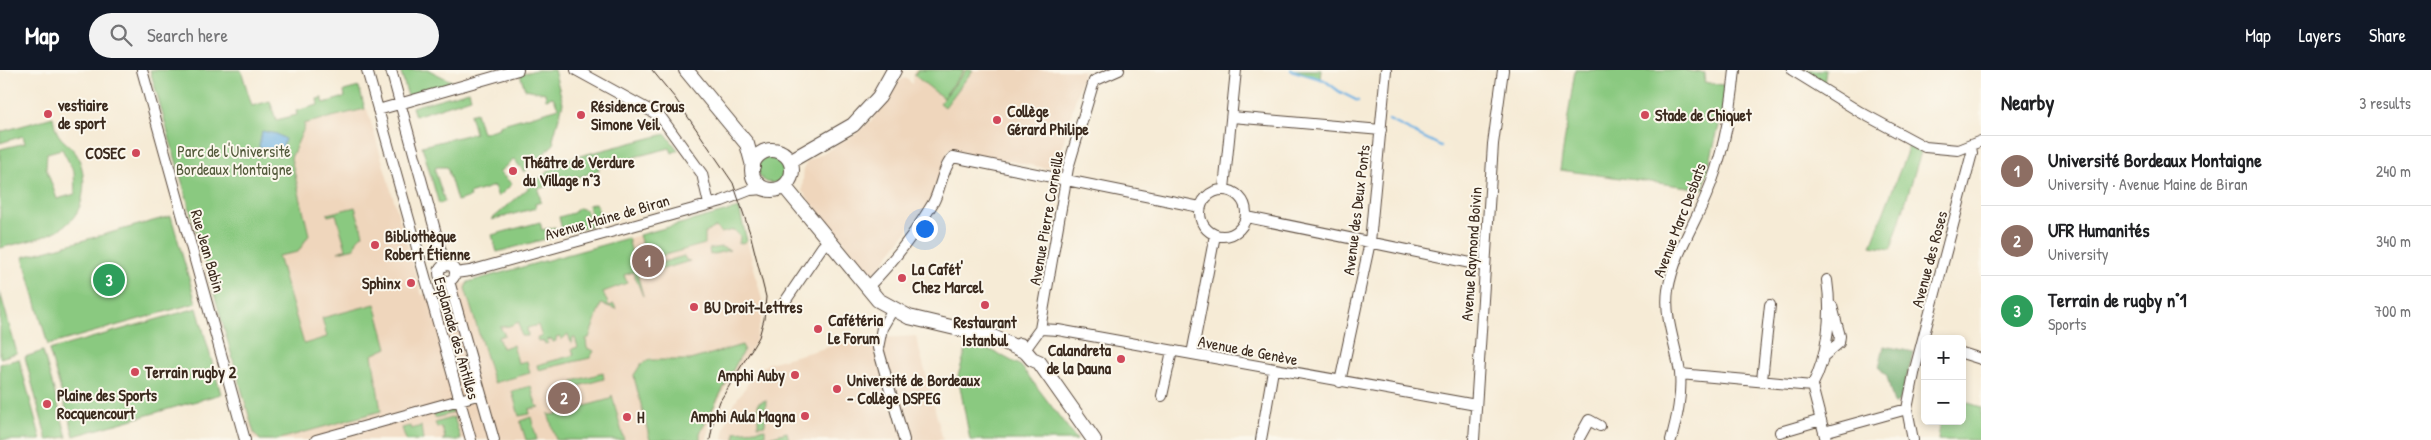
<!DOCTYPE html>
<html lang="en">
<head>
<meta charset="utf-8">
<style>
  :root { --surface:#fff; --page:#f2f2f2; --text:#202124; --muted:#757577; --line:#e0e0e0; --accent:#111827 }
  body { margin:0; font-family:"Patrick Hand",sans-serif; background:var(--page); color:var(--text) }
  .controls { position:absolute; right:15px; bottom:15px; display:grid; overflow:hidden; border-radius:8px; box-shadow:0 2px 8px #0003 }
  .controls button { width:45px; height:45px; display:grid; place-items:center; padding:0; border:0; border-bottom:1px solid var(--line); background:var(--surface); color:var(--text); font:25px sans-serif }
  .you { position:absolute; left:924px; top:158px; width:18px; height:18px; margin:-12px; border:4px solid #fff; border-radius:50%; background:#1a73e8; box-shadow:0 0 0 8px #1a73e833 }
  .badge { display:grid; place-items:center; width:32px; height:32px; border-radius:50%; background:var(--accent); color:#fff; font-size:16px; font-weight:700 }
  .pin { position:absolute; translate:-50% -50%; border:2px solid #fff; box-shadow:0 1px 5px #0006 }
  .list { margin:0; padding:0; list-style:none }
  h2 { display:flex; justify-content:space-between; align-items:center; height:65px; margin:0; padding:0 20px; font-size:21px }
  h2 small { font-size:16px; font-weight:400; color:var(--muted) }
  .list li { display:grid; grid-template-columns:32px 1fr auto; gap:15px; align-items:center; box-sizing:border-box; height:70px; padding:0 20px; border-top:1px solid var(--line) }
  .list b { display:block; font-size:19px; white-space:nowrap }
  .list p { margin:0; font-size:16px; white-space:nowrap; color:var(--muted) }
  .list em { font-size:16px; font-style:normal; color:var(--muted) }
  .icon { flex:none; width:28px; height:28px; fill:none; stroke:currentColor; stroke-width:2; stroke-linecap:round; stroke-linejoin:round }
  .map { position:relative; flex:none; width:1981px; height:370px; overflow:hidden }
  header { display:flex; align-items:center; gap:30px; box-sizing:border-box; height:70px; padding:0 25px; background:var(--accent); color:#fff }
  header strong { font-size:24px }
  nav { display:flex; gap:28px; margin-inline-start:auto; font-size:18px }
  .search { width:350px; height:45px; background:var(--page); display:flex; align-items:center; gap:12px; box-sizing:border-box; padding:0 18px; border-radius:28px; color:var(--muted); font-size:19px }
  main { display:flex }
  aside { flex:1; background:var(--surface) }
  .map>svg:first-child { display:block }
</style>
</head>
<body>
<header>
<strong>Map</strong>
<div class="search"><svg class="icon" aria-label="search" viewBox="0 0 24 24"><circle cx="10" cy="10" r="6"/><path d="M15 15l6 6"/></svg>Search here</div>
<nav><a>Map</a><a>Layers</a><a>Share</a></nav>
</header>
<main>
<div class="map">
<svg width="1981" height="370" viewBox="0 0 1981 370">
  <rect width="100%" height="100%" fill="#fbf7ec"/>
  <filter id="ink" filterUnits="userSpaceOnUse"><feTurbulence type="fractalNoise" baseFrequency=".02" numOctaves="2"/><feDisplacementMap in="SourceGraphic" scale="10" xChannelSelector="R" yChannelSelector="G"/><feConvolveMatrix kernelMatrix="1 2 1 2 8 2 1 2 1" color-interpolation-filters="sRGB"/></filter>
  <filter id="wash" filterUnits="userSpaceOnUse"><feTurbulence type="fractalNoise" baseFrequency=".0096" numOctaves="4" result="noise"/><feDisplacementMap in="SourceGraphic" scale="20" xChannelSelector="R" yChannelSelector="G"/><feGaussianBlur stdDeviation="1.12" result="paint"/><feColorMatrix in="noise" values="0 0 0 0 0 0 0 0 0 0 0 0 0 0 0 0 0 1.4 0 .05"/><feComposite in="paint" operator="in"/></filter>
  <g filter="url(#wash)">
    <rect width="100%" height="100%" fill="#f6ebd6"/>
    <!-- built -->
    <path fill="#efd6bc" d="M 914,0 L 1084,0 L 1058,91 L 1045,98 L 949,79 L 931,130 L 875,203 L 869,202 L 802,121 L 804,97 L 807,92 L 855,65 L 873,49 L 898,11 L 905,8 L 913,14 Z
      M 367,39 L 422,225 L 739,138 L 764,238 L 755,273 L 726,317 L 710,347 L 707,370 L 253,370 L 182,83 Z
      M 916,266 L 943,370 L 723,370 L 725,356 L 732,336 L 757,301 L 769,293 L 859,269 Z"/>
    <!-- green -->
    <path fill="#8ac980" stroke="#627a4f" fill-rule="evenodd" d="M 150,0 L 241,0 L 252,36 L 270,31 L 276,50 L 297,45 L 296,41 L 318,35 L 317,29 L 322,28 L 324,33 L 345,27 L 344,21 L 359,17 L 365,39 L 303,54 L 305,56 L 291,88 L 309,165 L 298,182 L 278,186 L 304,274 L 327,267 L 322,248 L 375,234 L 387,278 L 372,285 L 381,341 L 276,370 L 260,370 L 254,363 Z
      M 400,0 L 429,0 L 453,12 L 412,26 L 408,26 Z
      M 536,0 L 554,0 L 563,33 L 553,69 L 554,74 L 524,102 L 514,89 L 499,102 L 512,114 L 498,127 L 494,116 L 469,124 L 470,127 L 457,131 L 447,97 L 436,97 L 435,101 L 445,132 L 439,134 L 422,76 L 475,63 L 470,44 L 476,42 L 482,63 L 500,58 L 499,55 L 556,39 L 558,37 L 553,27 L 546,29 L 545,23 L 525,19 L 520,4 Z
      M 918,0 L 964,0 L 943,28 L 914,5 Z
      M 966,0 L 973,0 L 945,37 L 940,33 Z
      M 1293,0 L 1321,0 L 1320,9 Z
      M 1575,0 L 1681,0 L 1705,3 L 1704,12 L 1729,16 L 1703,119 L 1560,100 Z
      M 1802,0 L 1826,0 L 1824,14 Z
      M 469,21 L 471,28 L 415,46 L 412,37 Z
      M 53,47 C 54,52 55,58 57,62 C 61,71 72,76 77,85 C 83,97 85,110 83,123 C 79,165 33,169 0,178 L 0,79 L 25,73 L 23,66 L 0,73 L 0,62 ZM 62,79 L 74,102 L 75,124 L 57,129 L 46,98 L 47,83 Z
      M 666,64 L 678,80 L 672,83 L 670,78 L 634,87 L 635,93 L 627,95 L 626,90 L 598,97 L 599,101 L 538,119 L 541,132 L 535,134 L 536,138 L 491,150 L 560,91 Z
      M 1909,76 L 1921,82 L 1891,179 L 1871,176 Z
      M758 99a14 14 0 1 1 28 0a14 14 0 1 1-28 0Z
      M 596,133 L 601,150 L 593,152 L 588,135 Z
      M 355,137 L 363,164 L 357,170 L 355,178 L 338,182 L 346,179 L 336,144 L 328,146 L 327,144 Z
      M 579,138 L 586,140 L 591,156 L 563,164 L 559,147 L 573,143 Z
      M 739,138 L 747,171 L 739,174 L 740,166 L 734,160 L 721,163 L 716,157 L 705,163 L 705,174 L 654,188 L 645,185 L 639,165 Z
      M 171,146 L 196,233 L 48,275 L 23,187 Z
      M 540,152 L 542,160 L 555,157 L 557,166 L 497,182 L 492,165 Z
      M 628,168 L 643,226 L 633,202 L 624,205 L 627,213 L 603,222 L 609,236 L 614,234 L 616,239 L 601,234 L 589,268 L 586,269 L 587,278 L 594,281 L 590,288 L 538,300 L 537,295 L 574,285 L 572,279 L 578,277 L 575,268 L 572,268 L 573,272 L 571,273 L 568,264 L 561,270 L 560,266 L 556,267 L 556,271 L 553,272 L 552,269 L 547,270 L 548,273 L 545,274 L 544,271 L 538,272 L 537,268 L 542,267 L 538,255 L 527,258 L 528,266 L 521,266 L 519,252 L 509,256 L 500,257 L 505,265 L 498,267 L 502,278 L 513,275 L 518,293 L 527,291 L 530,303 L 494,313 L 465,218 L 468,212 Z
      M 721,177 L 730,180 L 710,185 L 709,179 Z
      M 684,186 L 686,190 L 690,191 L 643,205 L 642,201 L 646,197 Z
      M 0,222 L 17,283 L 0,288 Z
      M 197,238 L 221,324 L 74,366 L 49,280 Z
      M 742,275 L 744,279 L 700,363 L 700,370 L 650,370 L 635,311 L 634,305 L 641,294 L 649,290 L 690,290 Z
      M 967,276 L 993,281 L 1021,296 L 1077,370 L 970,370 L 958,306 Z
      M 43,281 L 67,367 L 47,370 L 25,287 Z
      M 19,289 L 41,370 L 0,370 L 0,294 Z
      M 603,303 L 604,309 L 575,317 L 573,311 Z
      M 531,316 L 536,335 L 540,337 L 529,339 L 530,344 L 519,346 L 512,321 Z
      M 612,325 L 624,370 L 556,370 L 548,343 L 551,345 L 557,344 L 610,329 Z
      M 766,330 L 765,355 L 758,356 L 758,333 Z
      M 1962,331 L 1981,337 L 1981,370 L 1938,370 L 1940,351 L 1962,351 Z
      M 451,336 L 453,343 L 435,348 L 433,342 Z
      M 454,347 L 461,370 L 442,370 L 445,368 L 442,358 L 437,357 L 435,353 Z
      M 531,347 L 537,370 L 526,370 L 520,351 Z
      M 410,356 L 411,359 L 421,356 L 423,370 L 406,370 L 402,358 Z
      M 765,359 L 765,365 L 735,369 L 735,362 Z
      M 787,362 L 789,370 L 769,370 L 769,367 Z"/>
    <!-- forest -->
    <path fill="#6fad6e" stroke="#556c46" d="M 1884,276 L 1914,282 L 1900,330 L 1894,334 L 1887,307 L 1879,297 Z"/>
    <!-- water -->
    <path fill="#6eb2e4" stroke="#546e81" d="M 262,61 L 277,64 L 285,69 L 280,86 L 259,77 Z"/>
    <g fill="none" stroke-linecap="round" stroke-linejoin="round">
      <!-- stream -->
      <path stroke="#6eb2e4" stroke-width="2.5" d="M 1291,0 L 1324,10 L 1340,22 L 1358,31
        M 1389,50 L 1441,76"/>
    </g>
  </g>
  <g filter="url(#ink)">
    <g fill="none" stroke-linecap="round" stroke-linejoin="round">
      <defs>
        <path id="minor" d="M 142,0 L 245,370
          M 367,0 L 471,370
          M 391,0 L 445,196
          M 576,0 L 660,46 L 702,104 L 709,134
          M 1792,0 L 1860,42 L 1925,77 L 1958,80 L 1981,71
          M 378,40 L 518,0
          M 1232,47 L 1381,60
          M 1224,119 L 1236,0
          M1200 143a23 23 0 1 1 46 0a23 23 0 1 1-46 0Z
          M 1247,147 L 1485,196
          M439 203a8 8 0 1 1 16 0a8 8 0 1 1-16 0Z
          M 455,203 L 470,201 L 722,131 L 750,120 L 766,119
          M 449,211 L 494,370
          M 868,217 C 892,193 915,163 933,133 C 941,119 942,98 953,87 L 1200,137
          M 782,236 L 822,177 L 829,170
          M 893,239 L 882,258 L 878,278 L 904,370
          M 1040,259 L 1068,98 L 1091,21 L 1094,11 L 1119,0
          M 1024,281 L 1040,259 L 1058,260 L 1476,335
          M 1962,283 L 1981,289
          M 1192,284 L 1215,165
          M 1825,285 L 1839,273 L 1840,266 L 1832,236
          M 1680,304 L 1812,316
          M 1762,310 L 1770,235
          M 1340,312 L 1370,172 L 1386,0
          M 1812,316 C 1828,286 1832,244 1827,210
          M 1812,316 L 1826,370
          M 1162,326 L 1172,281
          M 1780,362 L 1821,350
          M 1824,362 L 1907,339
          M 316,370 L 481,324
          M 1261,370 L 1273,300
          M 1474,370 L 1493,74 L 1503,0
          M 1578,370 L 1589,350 L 1600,356
          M 1671,370 C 1677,348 1682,326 1680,303 C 1676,275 1664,248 1668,220 C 1674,185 1693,157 1706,126 C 1723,87 1731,42 1735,0
          M 1913,370 L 1907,339 L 1915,299 L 1972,83 L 1971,77"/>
        <path id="major" d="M 686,0 L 747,74 L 753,96
          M752 100a20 20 0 1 1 40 0a20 20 0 1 1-40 0Z
          M 790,91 L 853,55 L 879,27 L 894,0
          M 784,116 L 878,230 L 909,247 L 993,267 L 1024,281
          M 1020,275 L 1032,289 L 1039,292 L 1094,370"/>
      </defs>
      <!-- minor casing -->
      <use href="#minor" stroke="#57473a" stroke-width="12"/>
      <!-- major casing -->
      <use href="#major" stroke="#57473a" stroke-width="16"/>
      <!-- minor -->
      <use href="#minor" stroke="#fff" stroke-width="10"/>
      <!-- major -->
      <use href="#major" stroke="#fff" stroke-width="14"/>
      <!-- tram -->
      <path stroke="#3b2a1e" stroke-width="1" d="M 652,0 L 675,28 L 733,113 L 750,163 L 766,227 L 764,249 L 759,267 L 720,331 L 714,348 L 710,370"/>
    </g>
  </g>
  <!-- markers -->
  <g fill="#d1495b" stroke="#fbf7ec" stroke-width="2">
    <circle cx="48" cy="44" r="5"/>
    <circle cx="581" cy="45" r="5"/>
    <circle cx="1645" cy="45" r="5"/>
    <circle cx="997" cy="50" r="5"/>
    <circle cx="136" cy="83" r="5"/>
    <circle cx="513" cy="101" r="5"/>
    <circle cx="375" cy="175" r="5"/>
    <circle cx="902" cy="208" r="5"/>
    <circle cx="411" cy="213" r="5"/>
    <circle cx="985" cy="235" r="5"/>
    <circle cx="694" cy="237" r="5"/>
    <circle cx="818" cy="259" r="5"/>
    <circle cx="1121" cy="289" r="5"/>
    <circle cx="135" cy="302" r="5"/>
    <circle cx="795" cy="305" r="5"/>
    <circle cx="837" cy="319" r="5"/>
    <circle cx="47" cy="334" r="5"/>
    <circle cx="805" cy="346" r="5"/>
    <circle cx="627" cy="347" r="5"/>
  </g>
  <g text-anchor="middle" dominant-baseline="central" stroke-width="4" stroke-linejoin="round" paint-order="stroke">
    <!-- poi labels -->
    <g font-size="16" font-weight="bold" fill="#3b2a1e" stroke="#fbf7ec" text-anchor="start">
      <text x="58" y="35">vestiaire<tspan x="58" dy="18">de sport</tspan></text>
      <text x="591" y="36">Résidence Crous<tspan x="591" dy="18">Simone Veil</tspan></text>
      <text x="1007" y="41">Collège<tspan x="1007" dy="18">Gérard Philipe</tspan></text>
      <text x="1655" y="45">Stade de Chiquet</text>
      <text x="126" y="83" text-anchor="end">COSEC</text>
      <text x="523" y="92">Théâtre de Verdure<tspan x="523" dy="18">du Village n°3</tspan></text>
      <text x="385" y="166">Bibliothèque<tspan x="385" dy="18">Robert Étienne</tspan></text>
      <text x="912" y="199">La Cafét'<tspan x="912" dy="18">Chez Marcel</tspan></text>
      <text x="401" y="213" text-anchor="end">Sphinx</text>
      <text x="704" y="237">BU Droit-Lettres</text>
      <text x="828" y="250">Cafétéria<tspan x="828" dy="18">Le Forum</tspan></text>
      <text x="985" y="252" text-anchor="middle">Restaurant<tspan x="985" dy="18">Istanbul</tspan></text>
      <text x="1111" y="280" text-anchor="end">Calandreta<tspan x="1111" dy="18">de la Dauna</tspan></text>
      <text x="145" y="302">Terrain rugby 2</text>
      <text x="785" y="305" text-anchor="end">Amphi Auby</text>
      <text x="847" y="310">Université de Bordeaux<tspan x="847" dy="18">- Collège DSPEG</tspan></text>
      <text x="57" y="325">Plaine des Sports<tspan x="57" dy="18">Rocquencourt</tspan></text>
      <text x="795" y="346" text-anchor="end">Amphi Aula Magna</text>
      <text x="637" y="347">H</text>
    </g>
    <!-- park labels -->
    <g font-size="16" fill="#535a3b" stroke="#fbf7ec">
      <text x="234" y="81">Parc de l'Université<tspan x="234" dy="18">Bordeaux Montaigne</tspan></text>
    </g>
    <!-- street labels -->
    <g font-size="16" fill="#3b2a1e" stroke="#fbf7ec">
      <text transform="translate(1356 140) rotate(-83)">Avenue des Deux Ponts</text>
      <text transform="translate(607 147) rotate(-16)">Avenue Maine de Biran</text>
      <text transform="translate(1046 148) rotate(-80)">Avenue Pierre Corneille</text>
      <text transform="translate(1679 150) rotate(-69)">Avenue Marc Desbats</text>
      <text transform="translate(208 181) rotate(74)">Rue Jean Babin</text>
      <text transform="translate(1471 184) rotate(-86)">Avenue Raymond Boivin</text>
      <text transform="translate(1929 189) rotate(-75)">Avenue des Roses</text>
      <text transform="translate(457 268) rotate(74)">Esplanade des Antilles</text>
      <text transform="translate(1248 280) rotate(11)">Avenue de Genève</text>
    </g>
  </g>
</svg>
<div class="controls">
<button>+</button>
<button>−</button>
</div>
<div class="you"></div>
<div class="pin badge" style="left:648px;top:191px;background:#8d6e63">1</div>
<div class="pin badge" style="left:564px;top:328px;background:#8d6e63">2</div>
<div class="pin badge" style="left:109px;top:210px;background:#2e9e5b">3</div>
</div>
<aside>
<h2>Nearby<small>3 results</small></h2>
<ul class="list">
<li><span class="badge" style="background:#8d6e63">1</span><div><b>Université Bordeaux Montaigne</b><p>University · Avenue Maine de Biran</p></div><em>240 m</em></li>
<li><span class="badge" style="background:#8d6e63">2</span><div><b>UFR Humanités</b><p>University</p></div><em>340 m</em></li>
<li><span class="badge" style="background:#2e9e5b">3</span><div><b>Terrain de rugby n°1</b><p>Sports</p></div><em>700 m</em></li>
</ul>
</aside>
</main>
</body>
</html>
